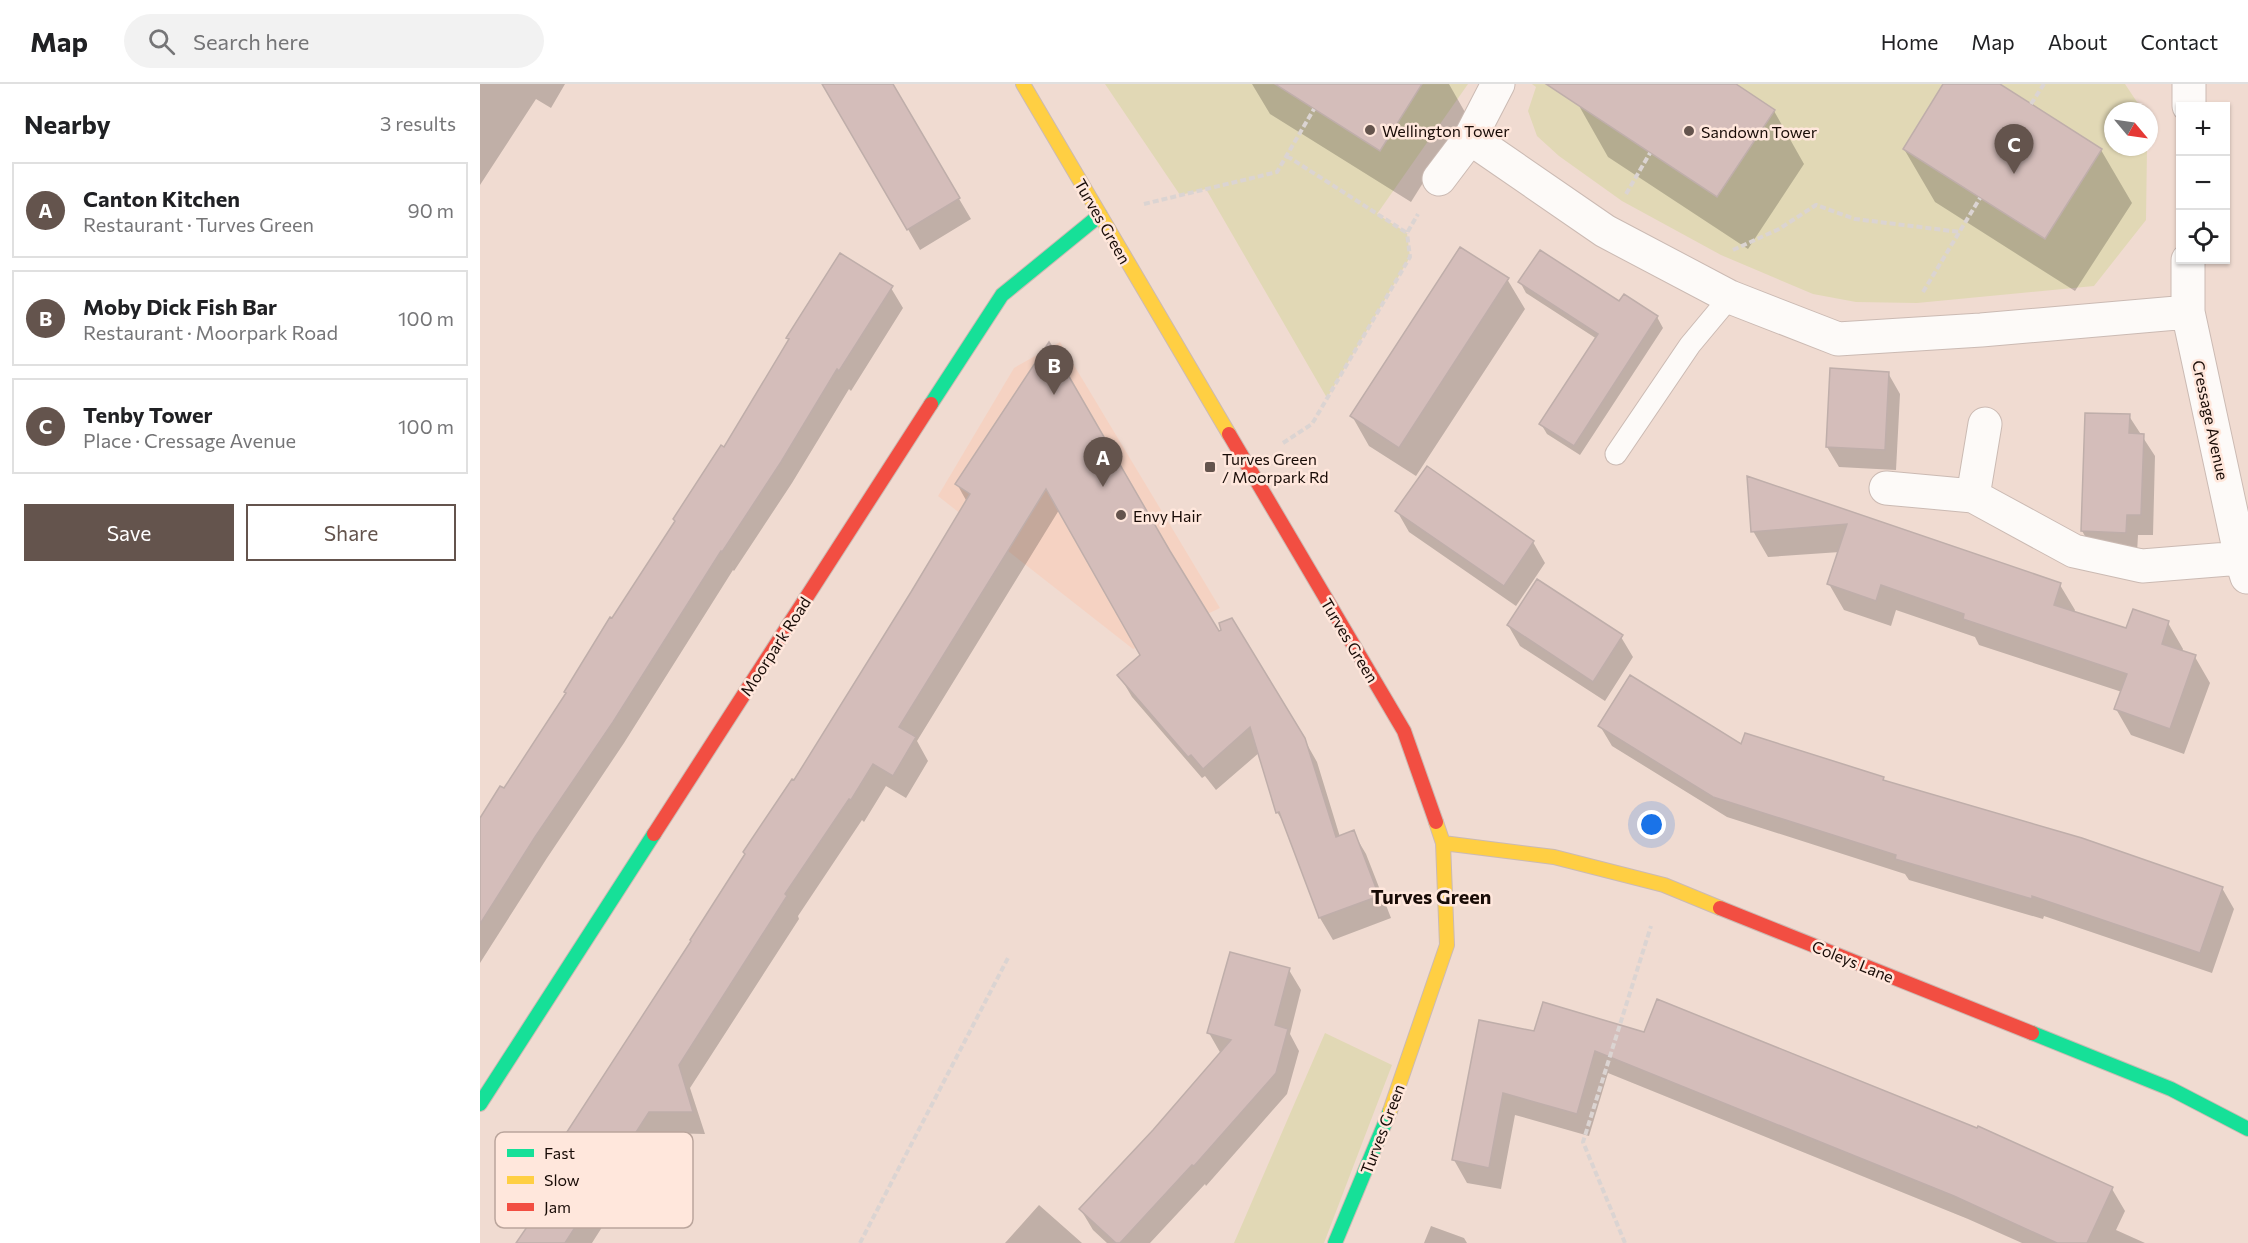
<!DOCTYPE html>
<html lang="en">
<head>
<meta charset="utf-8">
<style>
  :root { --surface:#fff; --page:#f2f2f2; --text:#202124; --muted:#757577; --line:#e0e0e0; --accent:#64544d }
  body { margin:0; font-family:Commissioner,sans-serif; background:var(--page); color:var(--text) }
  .controls { position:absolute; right:18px; top:18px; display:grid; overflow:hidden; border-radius:0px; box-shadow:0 2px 4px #0004 }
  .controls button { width:54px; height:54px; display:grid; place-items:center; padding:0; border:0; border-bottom:2px solid var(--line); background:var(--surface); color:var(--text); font:30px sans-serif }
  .compass { position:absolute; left:1624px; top:18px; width:54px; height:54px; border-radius:50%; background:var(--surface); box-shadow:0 2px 4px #0004; rotate:119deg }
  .you { position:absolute; left:1172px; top:741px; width:21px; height:21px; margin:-15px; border:4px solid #fff; border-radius:50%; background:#1a73e8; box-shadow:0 0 0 9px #1a73e833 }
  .badge { display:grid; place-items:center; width:39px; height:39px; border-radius:50%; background:var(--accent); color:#fff; font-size:20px; font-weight:700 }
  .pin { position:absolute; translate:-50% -50px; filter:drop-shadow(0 2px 3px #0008) }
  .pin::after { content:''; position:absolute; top:32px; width:21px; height:18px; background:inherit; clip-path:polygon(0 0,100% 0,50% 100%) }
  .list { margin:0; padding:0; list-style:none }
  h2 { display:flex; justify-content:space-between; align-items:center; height:78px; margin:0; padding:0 24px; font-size:26px }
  h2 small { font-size:20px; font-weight:400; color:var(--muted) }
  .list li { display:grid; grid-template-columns:39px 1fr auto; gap:18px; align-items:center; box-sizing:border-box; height:96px; margin:0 12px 12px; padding:0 12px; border:2px solid var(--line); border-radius:0px }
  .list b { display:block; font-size:22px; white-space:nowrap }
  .list p { margin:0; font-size:20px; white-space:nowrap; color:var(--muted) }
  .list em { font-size:20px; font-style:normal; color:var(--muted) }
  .actions { display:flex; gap:12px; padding:18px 24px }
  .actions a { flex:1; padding:14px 0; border:2px solid var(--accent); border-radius:0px; text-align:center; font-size:21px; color:var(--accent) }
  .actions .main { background:var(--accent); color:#fff }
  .icon { flex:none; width:33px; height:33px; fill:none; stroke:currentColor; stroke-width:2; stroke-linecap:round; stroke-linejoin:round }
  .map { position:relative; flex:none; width:1768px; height:1159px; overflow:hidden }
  header { display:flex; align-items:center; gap:36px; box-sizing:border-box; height:84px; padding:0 30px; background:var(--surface); border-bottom:2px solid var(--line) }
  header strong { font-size:28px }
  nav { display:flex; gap:33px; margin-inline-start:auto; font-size:21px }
  .search { width:420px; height:54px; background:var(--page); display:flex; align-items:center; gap:15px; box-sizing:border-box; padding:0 21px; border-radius:33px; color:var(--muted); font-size:22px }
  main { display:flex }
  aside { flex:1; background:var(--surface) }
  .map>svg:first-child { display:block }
</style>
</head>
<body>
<header>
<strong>Map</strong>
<div class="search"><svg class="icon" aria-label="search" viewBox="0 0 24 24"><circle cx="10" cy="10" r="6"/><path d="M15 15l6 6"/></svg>Search here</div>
<nav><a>Home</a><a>Map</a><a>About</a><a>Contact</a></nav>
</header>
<main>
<aside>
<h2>Nearby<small>3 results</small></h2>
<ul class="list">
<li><span class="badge">A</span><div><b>Canton Kitchen</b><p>Restaurant · Turves Green</p></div><em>90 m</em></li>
<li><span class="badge">B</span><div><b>Moby Dick Fish Bar</b><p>Restaurant · Moorpark Road</p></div><em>100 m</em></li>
<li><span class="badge">C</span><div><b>Tenby Tower</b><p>Place · Cressage Avenue</p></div><em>100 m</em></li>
</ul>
<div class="actions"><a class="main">Save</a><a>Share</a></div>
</aside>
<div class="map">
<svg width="1768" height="1159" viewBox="0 0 1768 1159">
  <rect width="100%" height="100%" fill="#f0dbd1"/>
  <!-- built -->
  <path fill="#f5d2c2" d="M 580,258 L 740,524 L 653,565 L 458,412 L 534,284 Z"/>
  <!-- green -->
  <path fill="#e1d8b5" d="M 625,0 L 988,0 L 897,130 L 927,149 L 930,173 L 847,314 L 726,105 L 700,111 Z
    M 1052,0 L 1645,0 L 1663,27 L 1633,27 L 1633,63 L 1667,63 L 1666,136 L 1614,202 L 1437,219 L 1376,218 L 1333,210 L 1241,171 L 1142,117 L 1079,72 L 1057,52 L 1048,27 L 1056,3 Z
    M 845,949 L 912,981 L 844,1159 L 754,1159 Z"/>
  <!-- shadow -->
  <path fill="#0003" d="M 0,0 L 85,0 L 71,24 L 56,15 L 0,101 Z
    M 344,0 L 411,0 L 491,135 L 440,166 Z
    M 772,0 L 969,0 L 986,30 L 931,118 L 790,30 Z
    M 1111,0 L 1253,0 L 1294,27 L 1324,80 L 1268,165 L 1128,73 L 1098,20 Z
    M 1465,0 L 1517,0 L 1621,66 L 1652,119 L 1595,207 L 1455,118 L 1424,65 Z
    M 1027,195 L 1045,225 L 936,392 L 889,362 L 872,332 Z
    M 1040,198 L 1140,219 L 1177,233 L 1183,244 L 1100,371 L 1067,350 L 1061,340 L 1117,255 L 1046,209 Z
    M 411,204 L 423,224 L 371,307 L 369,305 L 312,399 L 254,487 L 253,486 L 144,659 L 67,774 L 0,879 L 0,737 L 24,706 L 244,365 L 310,257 L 308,254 Z
    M 568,261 L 688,468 L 739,549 L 824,655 L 837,678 L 860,753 L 873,748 L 886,770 L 911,834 L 853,856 L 840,834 L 807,744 L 797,728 L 780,668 L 736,706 L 725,692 L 722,694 L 652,613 L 639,591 L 662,571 L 579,426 L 437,657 L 448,677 L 426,714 L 406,702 L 384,738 L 382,736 L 318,832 L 319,835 L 210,1004 L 225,1050 L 182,1049 L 112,1159 L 38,1159 L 56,1132 L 46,1114 L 213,857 L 266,771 L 265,768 L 335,664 L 487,418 L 477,400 Z
    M 1408,289 L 1420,310 L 1416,386 L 1359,383 L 1347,363 Z
    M 1649,332 L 1675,372 L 1673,451 L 1658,451 L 1657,469 L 1614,467 L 1602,447 Z
    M 1269,395 L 1580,501 L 1595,526 L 1594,529 L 1647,546 L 1688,539 L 1703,565 L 1702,568 L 1715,573 L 1730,599 L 1704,670 L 1651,651 L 1636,625 L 1642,608 L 1499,561 L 1495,553 L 1416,526 L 1411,542 L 1364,526 L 1349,500 L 1360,468 L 1288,473 L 1273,447 Z
    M 917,427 L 1053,458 L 1065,479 L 1036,522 L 929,448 Z
    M 1028,541 L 1141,553 L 1153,573 L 1125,617 L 1040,562 Z
    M 1120,642 L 1262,663 L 1403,694 L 1406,699 L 1742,804 L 1754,825 L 1732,889 L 1564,832 L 1563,835 L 1429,796 L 1425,790 L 1247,733 L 1132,662 Z
    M 809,886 L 821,906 L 810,950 L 819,967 L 807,1010 L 726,1102 L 725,1100 L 670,1159 L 627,1159 L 613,1146 L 601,1126 L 674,1047 L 741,970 L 729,949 Z
    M 1056,949 L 1632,1105 L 1645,1127 L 1636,1146 L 1665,1159 L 1542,1159 L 1488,1135 L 1128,989 L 1109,1052 L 1035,1031 L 1021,1105 L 987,1099 L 974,1076 Z
    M 559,1121 L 602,1159 L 525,1159 Z
    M 951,1142 L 984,1154 L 987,1159 L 944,1159 Z"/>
  <!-- building -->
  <path fill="#d4bdba" stroke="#bfaeaa" stroke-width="1.5" d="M 342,0 L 413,0 L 480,114 L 427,146 Z
    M 795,0 L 942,0 L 900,67 Z
    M 1066,0 L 1256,0 L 1295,26 L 1237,113 Z
    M 1463,0 L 1520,0 L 1622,65 L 1565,155 L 1423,65 Z
    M 980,163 L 1029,194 L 919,364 L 870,332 Z
    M 1060,166 L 1139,217 L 1144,210 L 1178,232 L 1094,362 L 1059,340 L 1118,250 L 1038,198 Z
    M 360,169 L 413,202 L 359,287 L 357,285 L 301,378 L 242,468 L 241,467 L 133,638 L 55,753 L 0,840 L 0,734 L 20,702 L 24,704 L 86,609 L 84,608 L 130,533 L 132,534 L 195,437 L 193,435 L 241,361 L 244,363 L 309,255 L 306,254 Z
    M 569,258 L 690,467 L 739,547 L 741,546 L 739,539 L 752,534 L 825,654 L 856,753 L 874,746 L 899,812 L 839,834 L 799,728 L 796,729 L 770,643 L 723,685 L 711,671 L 708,673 L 637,591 L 660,571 L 566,405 L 419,643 L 436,653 L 413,692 L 393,680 L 371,716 L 369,715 L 305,810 L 307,812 L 199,981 L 213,1028 L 169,1028 L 85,1159 L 36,1159 L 60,1124 L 44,1114 L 211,857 L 210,856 L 265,770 L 263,768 L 312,695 L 314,696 L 431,508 L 490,410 L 475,400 Z
    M 1350,284 L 1409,288 L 1405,366 L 1346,363 Z
    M 1605,329 L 1650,330 L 1649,349 L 1664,350 L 1661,431 L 1647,431 L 1646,449 L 1601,447 Z
    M 947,382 L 1054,457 L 1024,502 L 915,427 Z
    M 1267,392 L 1581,499 L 1574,521 L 1646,544 L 1653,525 L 1689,537 L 1682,560 L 1716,571 L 1690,645 L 1634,625 L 1647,590 L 1483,535 L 1484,530 L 1401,501 L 1396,517 L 1347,500 L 1367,440 L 1271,448 Z
    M 1057,495 L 1143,551 L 1113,598 L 1027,541 Z
    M 1150,591 L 1261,660 L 1265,649 L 1404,693 L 1403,696 L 1602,754 L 1743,803 L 1720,869 L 1552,812 L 1552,815 L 1415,775 L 1416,771 L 1233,713 L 1118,642 Z
    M 750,868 L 810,884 L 795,941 L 808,945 L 796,989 L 714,1082 L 712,1081 L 640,1159 L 636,1159 L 599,1125 L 673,1046 L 751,956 L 727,949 Z
    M 1177,915 L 1497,1044 L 1498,1042 L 1633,1103 L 1607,1159 L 1577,1159 L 1474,1112 L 1115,967 L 1097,1030 L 1023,1009 L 1009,1084 L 972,1076 L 999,936 L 1054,947 L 1063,918 L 1164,948 Z"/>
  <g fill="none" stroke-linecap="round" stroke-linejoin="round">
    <defs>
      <path id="lane" d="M 1136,370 L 1210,261 L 1250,213"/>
      <path id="street" d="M 1709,22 L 1709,0
        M 990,54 L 1018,0
        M 959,95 L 990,54 L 1125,147 L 1250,213 L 1358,255 L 1501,246 L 1708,228
        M 1708,176 L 1708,228 L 1761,474 L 1767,493
        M 1406,404 L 1493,412 L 1594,467 L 1662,482 L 1761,474
        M 1493,412 L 1505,340"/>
      <path id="fast" d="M 451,320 L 522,211 L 620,131
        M 1552,949 L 1691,1005 L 1768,1045
        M 0,1020 L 174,750
        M 855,1159 L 910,1027"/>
      <path id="slow" d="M 543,0 L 749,350
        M 963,759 L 1074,773 L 1184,801 L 1240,824
        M 910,1027 L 967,861 L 963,759 L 956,738"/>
      <path id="jam" d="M 749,350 L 924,647 L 956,738
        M 174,750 L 451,320
        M 1240,824 L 1552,949"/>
    </defs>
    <!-- lane casing -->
    <use href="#lane" stroke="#cbbab3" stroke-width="23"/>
    <!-- street casing -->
    <use href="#street" stroke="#cbbab3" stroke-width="35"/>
    <!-- fast casing -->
    <use href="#fast" stroke="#cbbab3" stroke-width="16"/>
    <!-- slow casing -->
    <use href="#slow" stroke="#cbbab3" stroke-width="16"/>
    <!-- jam casing -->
    <use href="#jam" stroke="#cbbab3" stroke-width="16"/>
    <!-- path -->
    <path stroke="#dbd4d2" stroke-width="4" stroke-dasharray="6 3" stroke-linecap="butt" d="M 1551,20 L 1564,0
      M 807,72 L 927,149 L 938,130
      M 1146,110 L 1170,69
      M 664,120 L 797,88 L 834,25
      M 1253,166 L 1299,145 L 1336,121 L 1375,135 L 1480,148
      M 1443,208 L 1500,114
      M 803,359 L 832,340 L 930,173 L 927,149
      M 380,1159 L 529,872
      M 1145,1159 L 1103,1058 L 1171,842"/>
    <!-- lane -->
    <use href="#lane" stroke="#fdfaf8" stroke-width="21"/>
    <!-- street -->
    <use href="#street" stroke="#fdfaf8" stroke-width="33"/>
    <!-- fast -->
    <use href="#fast" stroke="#16e098" stroke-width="14"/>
    <!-- slow -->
    <use href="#slow" stroke="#ffcf43" stroke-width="14"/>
    <!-- jam -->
    <use href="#jam" stroke="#f24e42" stroke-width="14"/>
  </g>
  <!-- markers -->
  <g fill="#64544d" stroke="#ffe7dc" stroke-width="2">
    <circle cx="890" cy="46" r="6"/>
    <circle cx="1209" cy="47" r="6"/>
    <rect x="724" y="377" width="12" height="12" rx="3"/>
    <circle cx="641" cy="431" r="6"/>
  </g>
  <g text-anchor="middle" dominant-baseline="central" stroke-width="5" stroke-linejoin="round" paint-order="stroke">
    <!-- poi labels -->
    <g font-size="16" fill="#180b06" stroke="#ffe7dc" text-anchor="start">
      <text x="902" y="46">Wellington Tower</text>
      <text x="1221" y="47">Sandown Tower</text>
      <text x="742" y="374">Turves Green<tspan x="742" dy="18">/ Moorpark Rd</tspan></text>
      <text x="653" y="431">Envy Hair</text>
    </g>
    <!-- street labels -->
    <g font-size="16" fill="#180b06" stroke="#ffe7dc">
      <text transform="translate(623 137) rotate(60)">Turves Green</text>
      <text transform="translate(1731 336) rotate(78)">Cressage Avenue</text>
      <text transform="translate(870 556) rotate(59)">Turves Green</text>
      <text transform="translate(295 562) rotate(-57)">Moorpark Road</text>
      <text transform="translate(1373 877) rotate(22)">Coleys Lane</text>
      <text transform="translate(902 1045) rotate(-69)">Turves Green</text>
    </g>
    <!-- quarter labels -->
    <g font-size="20" font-weight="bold" fill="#180b06" stroke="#ffe7dc">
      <text x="951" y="812">Turves Green</text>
    </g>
  </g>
  <!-- legend -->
  <rect x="15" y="1048" width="198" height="96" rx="9" fill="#ffe7dc" stroke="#baa59c" stroke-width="1.5"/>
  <rect x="27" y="1065" width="27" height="8" fill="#16e098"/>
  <rect x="27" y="1092" width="27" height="8" fill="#ffcf43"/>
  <rect x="27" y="1119" width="27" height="8" fill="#f24e42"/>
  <g font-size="16" fill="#180b06">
    <text x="64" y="1075">Fast</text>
    <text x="64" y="1102">Slow</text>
    <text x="64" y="1129">Jam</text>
  </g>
</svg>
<div class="controls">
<button>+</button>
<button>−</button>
<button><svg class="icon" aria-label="locate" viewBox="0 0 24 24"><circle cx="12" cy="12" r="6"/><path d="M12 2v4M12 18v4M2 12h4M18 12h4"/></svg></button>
</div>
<svg class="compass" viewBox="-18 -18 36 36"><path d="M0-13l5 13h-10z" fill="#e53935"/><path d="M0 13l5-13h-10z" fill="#757577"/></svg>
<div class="you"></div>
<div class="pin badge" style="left:623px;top:403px">A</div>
<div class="pin badge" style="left:574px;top:311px">B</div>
<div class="pin badge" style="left:1534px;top:90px">C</div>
</div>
</main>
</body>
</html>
